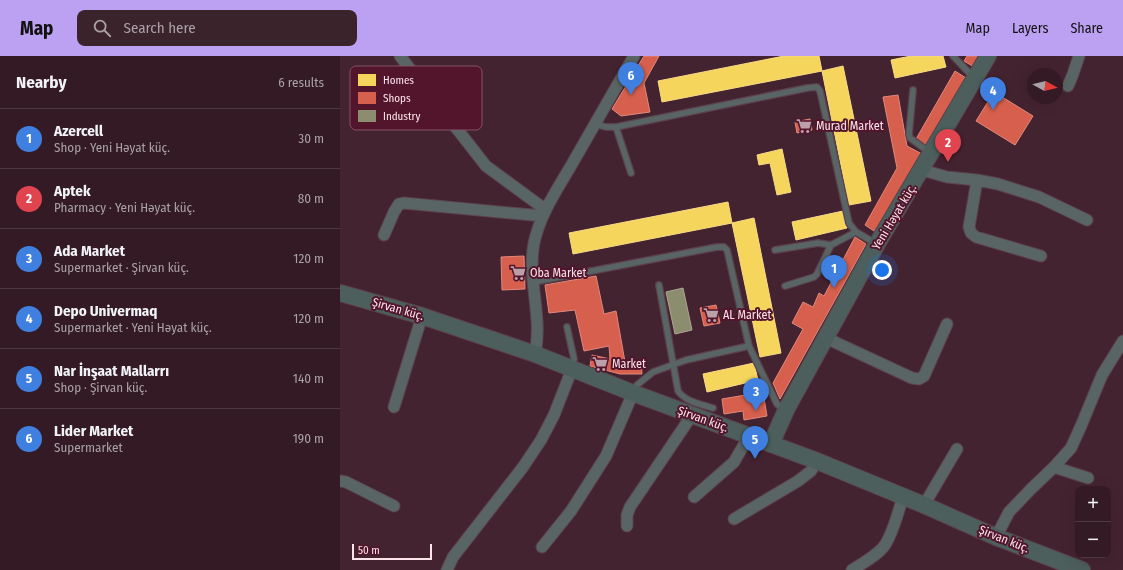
<!DOCTYPE html>
<html lang="en">
<head>
<meta charset="utf-8">
<style>
  :root { --surface:#331a24; --page:#3b232c; --text:#f1f3f6; --muted:#a9a1a6; --line:#4e3841; --accent:#bca0f2 }
  body { margin:0; font-family:"Fira Sans Condensed",sans-serif; background:var(--page); color:var(--text) }
  .controls { position:absolute; right:12px; bottom:12px; display:grid; overflow:hidden; border-radius:8px; box-shadow:0 4px 16px #0002 }
  .controls button { width:36px; height:36px; display:grid; place-items:center; padding:0; border:0; border-bottom:1px solid var(--line); background:var(--surface); color:var(--text); font:20px sans-serif }
  .compass { position:absolute; left:687px; top:12px; width:36px; height:36px; border-radius:50%; background:var(--surface); box-shadow:0 4px 16px #0002; rotate:98deg }
  .scale { position:absolute; left:12px; bottom:10px; width:80px; box-sizing:border-box; padding-left:4px; border:2px solid #fde4ea; border-top:0; font-size:11px; line-height:14px; white-space:nowrap; color:#fde4ea; -webkit-text-stroke:3px #52152c; paint-order:stroke }
  .you { position:absolute; left:542px; top:214px; width:14px; height:14px; margin:-10px; border:3px solid #fff; border-radius:50%; background:#1a73e8; box-shadow:0 0 0 6px #1a73e833 }
  .badge { display:grid; place-items:center; width:26px; height:26px; border-radius:50%; background:var(--accent); color:#fff; font-size:13px; font-weight:700 }
  .pin { position:absolute; translate:-50% -33px; filter:drop-shadow(0 1px 2px #0008) }
  .pin::after { content:''; position:absolute; top:21px; width:14px; height:12px; background:inherit; clip-path:polygon(0 0,100% 0,50% 100%) }
  .list { margin:0; padding:0; list-style:none }
  h2 { display:flex; justify-content:space-between; align-items:center; height:52px; margin:0; padding:0 16px; font-size:17px }
  h2 small { font-size:13px; font-weight:400; color:var(--muted) }
  .list li { display:grid; grid-template-columns:26px 1fr auto; gap:12px; align-items:center; box-sizing:border-box; height:60px; padding:0 16px; border-top:1px solid var(--line) }
  .list b { display:block; font-size:15px; white-space:nowrap }
  .list p { margin:0; font-size:13px; white-space:nowrap; color:var(--muted) }
  .list em { font-size:13px; font-style:normal; color:var(--muted) }
  .icon { flex:none; width:22px; height:22px; fill:none; stroke:currentColor; stroke-width:2; stroke-linecap:round; stroke-linejoin:round }
  .map { position:relative; flex:none; width:783px; height:514px; overflow:hidden }
  header { display:flex; align-items:center; gap:24px; box-sizing:border-box; height:56px; padding:0 20px; background:var(--accent); color:#111 }
  header strong { font-size:19px }
  nav { display:flex; gap:22px; margin-inline-start:auto; font-size:14px }
  .search { width:280px; height:36px; background:var(--page); display:flex; align-items:center; gap:10px; box-sizing:border-box; padding:0 14px; border-radius:8px; color:var(--muted); font-size:15px }
  main { display:flex }
  aside { flex:1; background:var(--surface) }
  .map>svg:first-child { display:block }
</style>
</head>
<body>
<header>
<strong>Map</strong>
<div class="search"><svg class="icon" aria-label="search" viewBox="0 0 24 24"><circle cx="10" cy="10" r="6"/><path d="M15 15l6 6"/></svg>Search here</div>
<nav><a>Map</a><a>Layers</a><a>Share</a></nav>
</header>
<main>
<aside>
<h2>Nearby<small>6 results</small></h2>
<ul class="list">
<li><span class="badge" style="background:#3f7fe0">1</span><div><b>Azercell</b><p>Shop · Yeni Həyat küç.</p></div><em>30 m</em></li>
<li><span class="badge" style="background:#e0444e">2</span><div><b>Aptek</b><p>Pharmacy · Yeni Həyat küç.</p></div><em>80 m</em></li>
<li><span class="badge" style="background:#3f7fe0">3</span><div><b>Ada Market</b><p>Supermarket · Şirvan küç.</p></div><em>120 m</em></li>
<li><span class="badge" style="background:#3f7fe0">4</span><div><b>Depo Univermaq</b><p>Supermarket · Yeni Həyat küç.</p></div><em>120 m</em></li>
<li><span class="badge" style="background:#3f7fe0">5</span><div><b>Nar İnşaat Mallarrı</b><p>Shop · Şirvan küç.</p></div><em>140 m</em></li>
<li><span class="badge" style="background:#3f7fe0">6</span><div><b>Lider Market</b><p>Supermarket</p></div><em>190 m</em></li>
</ul>
</aside>
<div class="map">
<svg width="783" height="514" viewBox="0 0 783 514">
  <rect width="100%" height="100%" fill="#442330"/>
  <!-- homes -->
  <path fill="#f6d55c" stroke="#f8da87" d="M 444,0 L 479,0 L 482,15 L 322,46 L 318,25 Z
    M 571,0 L 603,0 L 606,11 L 555,22 L 551,4 Z
    M 503,10 L 531,145 L 509,149 L 482,15 Z
    M 442,93 L 451,136 L 437,139 L 430,107 L 419,109 L 417,99 Z
    M 388,146 L 392,167 L 233,198 L 229,177 Z
    M 503,155 L 507,172 L 456,184 L 452,166 Z
    M 414,162 L 441,297 L 420,301 L 392,167 Z
    M 414,307 L 418,324 L 367,336 L 363,318 Z"/>
  <!-- shops -->
  <path fill="#d6604d" stroke="#e2887c" d="M 304,0 L 319,0 L 304,27 L 310,56 L 281,60 L 272,53 Z
    M 627,0 L 641,0 L 634,11 L 624,5 Z
    M 615,15 L 626,22 L 586,89 L 576,83 Z
    M 654,36 L 693,60 L 675,89 L 636,65 Z
    M 558,39 L 567,90 L 582,98 L 537,177 L 525,169 L 557,112 L 543,41 Z
    M 470,63 L 472,74 L 457,77 L 455,66 Z
    M 515,181 L 526,188 L 440,343 L 433,327 L 463,273 L 452,267 L 463,246 L 473,251 L 479,237 L 484,240 Z
    M 184,200 L 185,233 L 162,234 L 161,201 Z
    M 256,220 L 264,258 L 276,255 L 285,306 L 301,305 L 302,318 L 280,318 L 250,310 L 252,299 L 270,303 L 269,290 L 244,295 L 235,254 L 209,257 L 205,229 Z
    M 376,249 L 380,267 L 364,270 L 360,252 Z
    M 423,336 L 427,360 L 404,364 L 403,355 L 384,358 L 382,343 Z"/>
  <!-- industry -->
  <path fill="#8c8c6e" stroke="#aea693" d="M 343,232 L 352,274 L 335,278 L 326,236 Z"/>
  <g fill="none" stroke-linecap="round" stroke-linejoin="round">
    <defs>
      <path id="lane" d="M 613,0 L 634,22
        M 573,34 L 569,78 L 570,82 L 589,96
        M 255,68 L 266,71 L 276,71 L 467,32 L 477,31 L 480,35 L 509,167 L 516,176 L 535,187
        M 276,71 L 291,117
        M 435,194 L 478,187 L 491,189 L 516,176
        M 194,226 L 377,191 L 384,191 L 387,194 L 409,290 L 437,348 L 445,354
        M 319,229 L 338,335 C 346,346 360,348 373,352
        M 445,230 L 474,221 L 477,218 L 491,189
        M 227,271 L 234,303 L 232,312
        M 294,336 L 297,329 L 313,316 L 346,304 L 409,290"/>
      <path id="street" d="M 60,0 L 146,110 L 206,154
        M 728,30 L 733,18 L 739,0
        M 582,114 L 607,121 L 637,124 L 658,128 L 699,141 L 747,164
        M 637,124 L 629,171 L 631,177 L 636,181 L 701,200
        M 44,179 L 54,156 L 59,148 L 64,147 L 203,160
        M 486,282 L 572,322 L 579,323 L 584,320 L 607,268
        M 195,298 C 203,261 187,224 194,187 C 200,158 218,132 232,108 C 253,72 273,36 294,0
        M 54,351 L 82,260
        M 714,411 L 748,422
        M 0,425 L 6,426 L 54,450
        M 354,441 L 394,406 L 409,380
        M 584,449 L 617,393
        M 394,463 L 458,425 L 471,415 L 477,405
        M 287,470 L 287,459 L 290,451 L 352,359
        M 656,481 L 669,456 L 691,433 L 714,411 L 731,392 L 741,370 L 762,319 L 783,285
        M 202,491 L 231,455 L 266,400 L 293,337
        M 107,514 L 113,501 L 183,411 L 201,384 L 214,359 L 232,313
        M 512,514 C 523,507 538,499 545,489 C 554,475 558,456 563,441"/>
      <path id="secondary" d="M 0,237 L 82,260 L 195,298 L 293,337 L 477,405 L 584,449 L 656,481 L 742,514
        M 431,388 L 446,354 L 537,188 L 648,0"/>
    </defs>
    <!-- lane casing -->
    <use href="#lane" stroke="#5b414b" stroke-width="8"/>
    <!-- street casing -->
    <use href="#street" stroke="#5b414b" stroke-width="13"/>
    <!-- secondary casing -->
    <use href="#secondary" stroke="#5b414b" stroke-width="18"/>
    <!-- lane -->
    <use href="#lane" stroke="#596465" stroke-width="5.5"/>
    <!-- street -->
    <use href="#street" stroke="#596465" stroke-width="11"/>
    <!-- secondary -->
    <use href="#secondary" stroke="#4c5f5c" stroke-width="16"/>
  </g>
  <!-- icons -->
  <defs>
    <symbol id="supermarket-bare" viewBox="-9 -9 18 18"><path d="M-6-5.5h2.5l.6 2H6L4.5 2H-2.5L-4.4-4H-6ZM-1.5 3.2a1.3 1.3 0 1 0 .1 0ZM3 3.2a1.3 1.3 0 1 0 .1 0Z" fill="#bca0a9" stroke="#52152c" stroke-width="2.5" paint-order="stroke"/></symbol>
  </defs>
  <g fill-rule="evenodd">
    <use href="#supermarket-bare" x="453" y="59" width="22" height="22"/>
    <use href="#supermarket-bare" x="167" y="206" width="22" height="22"/>
    <use href="#supermarket-bare" x="360" y="248" width="22" height="22"/>
    <use href="#supermarket-bare" x="249" y="297" width="22" height="22"/>
  </g>
  <g text-anchor="middle" dominant-baseline="central" stroke-width="4" stroke-linejoin="round" paint-order="stroke">
    <!-- poi labels -->
    <g font-size="12" fill="#fde4ea" stroke="#52152c" text-anchor="start">
      <text x="476" y="70">Murad Market</text>
      <text x="190" y="217">Oba Market</text>
      <text x="383" y="259">AL Market</text>
      <text x="272" y="308">Market</text>
    </g>
    <!-- street labels -->
    <g font-size="12" fill="#fde4ea" stroke="#52152c">
      <text transform="translate(554 161) rotate(-59)">Yeni Həyat küç.</text>
      <text transform="translate(58 253) rotate(16)">Şirvan küç.</text>
      <text transform="translate(363 363) rotate(20)">Şirvan küç.</text>
      <text transform="translate(664 483) rotate(22)">Şirvan küç.</text>
    </g>
  </g>
  <!-- legend -->
  <rect x="10" y="10" width="132" height="64" rx="6" fill="#52152c" stroke="#855365" stroke-width="1"/>
  <rect x="18" y="18" width="18" height="12" fill="#f6d55c"/>
  <rect x="18" y="36" width="18" height="12" fill="#d6604d"/>
  <rect x="18" y="54" width="18" height="12" fill="#8c8c6e"/>
  <g font-size="11" fill="#fde4ea">
    <text x="43" y="28">Homes</text>
    <text x="43" y="46">Shops</text>
    <text x="43" y="64">Industry</text>
  </g>
</svg>
<div class="controls">
<button>+</button>
<button>−</button>
</div>
<svg class="compass" viewBox="-18 -18 36 36"><path d="M0-13l5 13h-10z" fill="#e53935"/><path d="M0 13l5-13h-10z" fill="#a9a1a6"/></svg>
<div class="scale">50 m</div>
<div class="you"></div>
<div class="pin badge" style="left:494px;top:232px;background:#3f7fe0">1</div>
<div class="pin badge" style="left:608px;top:106px;background:#e0444e">2</div>
<div class="pin badge" style="left:416px;top:355px;background:#3f7fe0">3</div>
<div class="pin badge" style="left:653px;top:54px;background:#3f7fe0">4</div>
<div class="pin badge" style="left:415px;top:403px;background:#3f7fe0">5</div>
<div class="pin badge" style="left:291px;top:39px;background:#3f7fe0">6</div>
</div>
</main>
</body>
</html>
